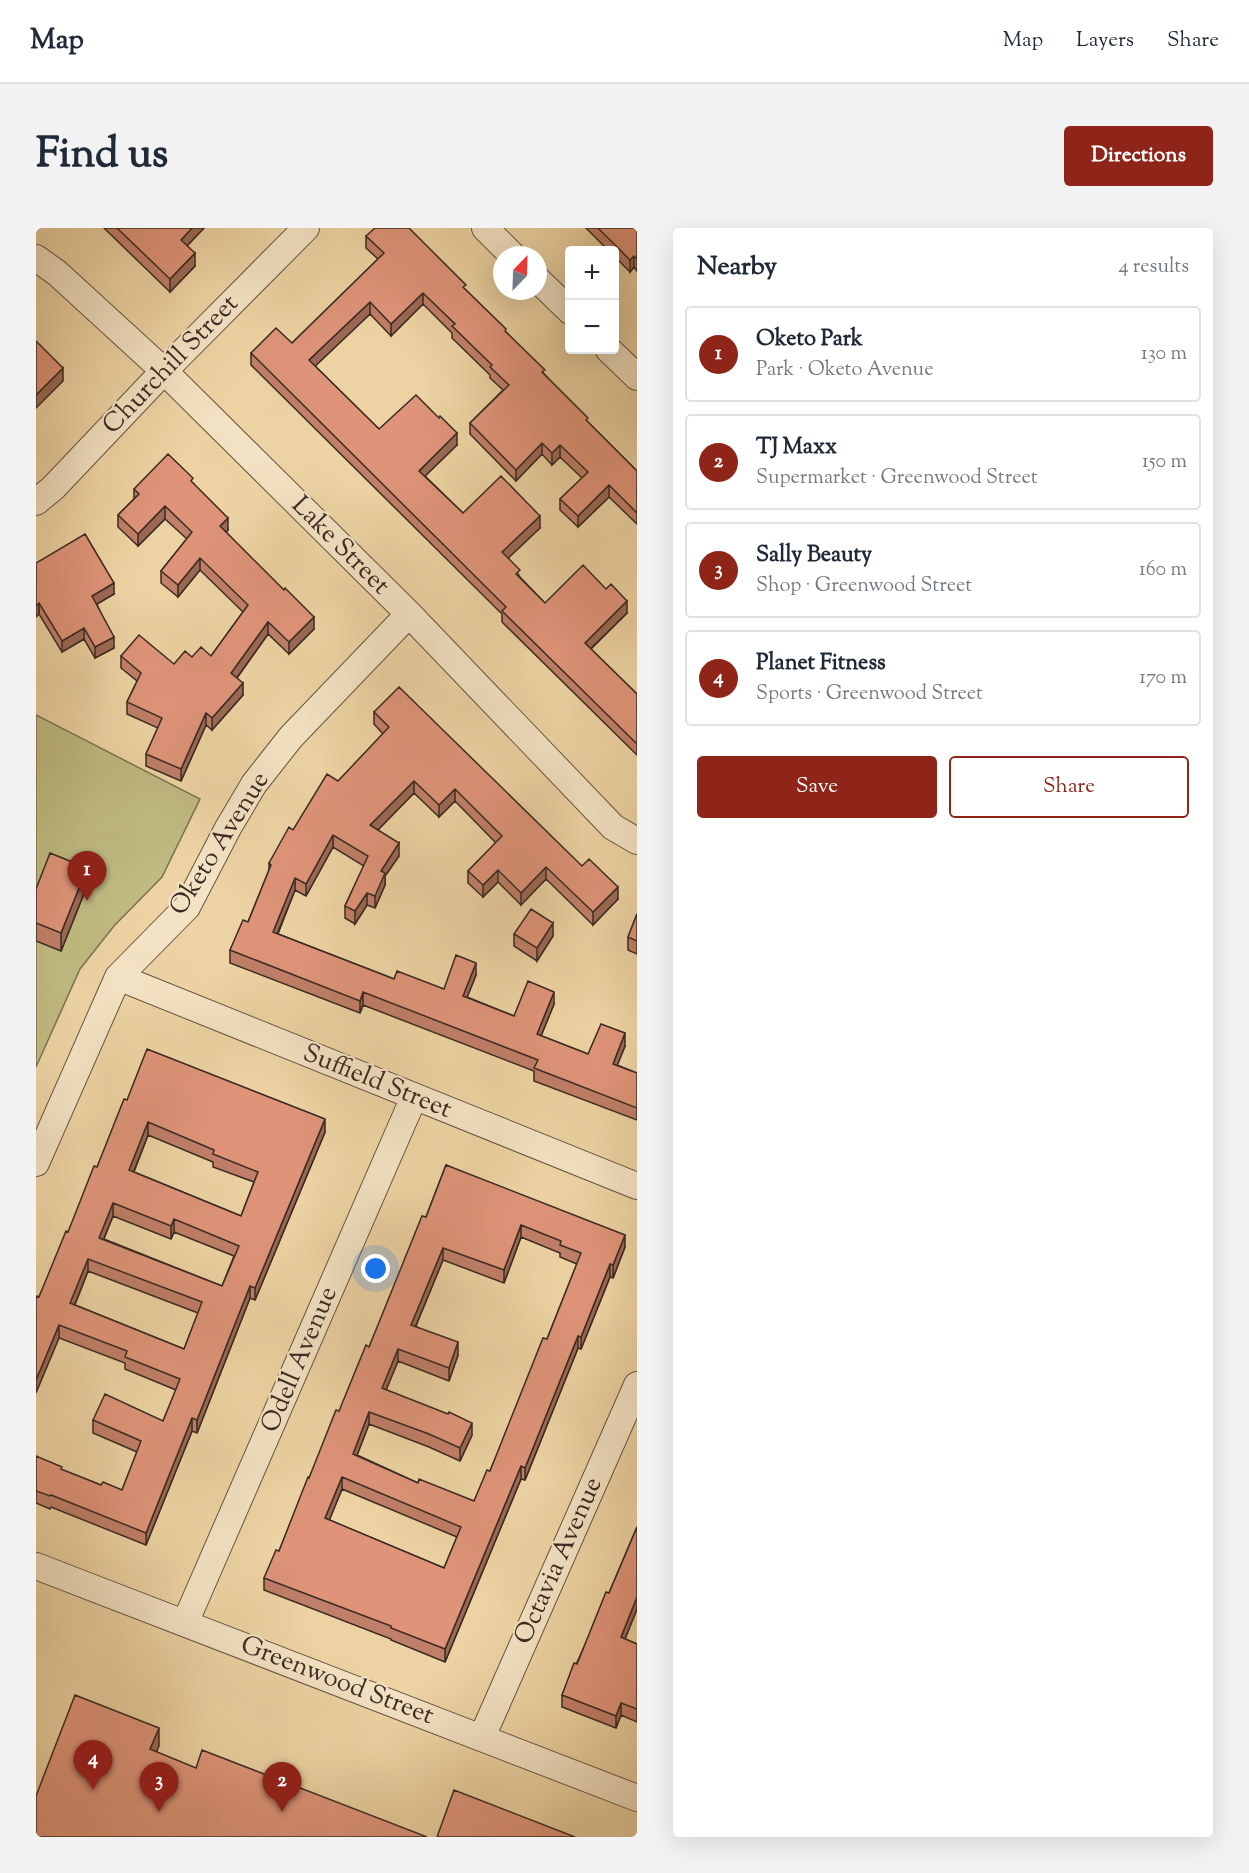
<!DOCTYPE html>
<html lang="en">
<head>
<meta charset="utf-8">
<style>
  :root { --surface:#fff; --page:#f2f2f3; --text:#1f2937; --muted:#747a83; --line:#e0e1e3; --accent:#8f2418 }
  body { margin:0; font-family:"Sorts Mill Goudy",serif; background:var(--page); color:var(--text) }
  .controls { position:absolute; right:18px; top:18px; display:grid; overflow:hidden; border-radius:6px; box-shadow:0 6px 24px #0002 }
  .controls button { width:54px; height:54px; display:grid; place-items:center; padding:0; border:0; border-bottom:2px solid var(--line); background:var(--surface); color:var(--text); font:30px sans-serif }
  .compass { position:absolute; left:457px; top:18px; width:54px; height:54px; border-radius:50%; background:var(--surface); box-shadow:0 6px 24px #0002; rotate:23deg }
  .you { position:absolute; left:340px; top:1041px; width:21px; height:21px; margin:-15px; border:4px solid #fff; border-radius:50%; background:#1a73e8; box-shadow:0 0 0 9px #1a73e833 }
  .badge { display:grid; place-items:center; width:39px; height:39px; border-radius:50%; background:var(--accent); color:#fff; font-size:20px; font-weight:700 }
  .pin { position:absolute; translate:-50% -50px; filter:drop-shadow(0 2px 3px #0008) }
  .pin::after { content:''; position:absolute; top:32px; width:21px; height:18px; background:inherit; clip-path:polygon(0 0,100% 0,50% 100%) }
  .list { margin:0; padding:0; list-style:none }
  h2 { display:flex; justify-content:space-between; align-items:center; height:78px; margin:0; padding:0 24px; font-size:26px }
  h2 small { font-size:20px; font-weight:400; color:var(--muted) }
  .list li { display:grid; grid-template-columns:39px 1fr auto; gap:18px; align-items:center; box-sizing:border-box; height:96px; margin:0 12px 12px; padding:0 12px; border:2px solid var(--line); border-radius:6px }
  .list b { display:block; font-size:22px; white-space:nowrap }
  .list p { margin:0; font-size:20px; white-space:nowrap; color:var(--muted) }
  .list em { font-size:20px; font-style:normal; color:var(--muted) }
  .actions { display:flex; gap:12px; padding:18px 24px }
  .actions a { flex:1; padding:14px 0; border:2px solid var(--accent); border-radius:6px; text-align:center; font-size:21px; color:var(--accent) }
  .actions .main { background:var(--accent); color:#fff }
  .map { position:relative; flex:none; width:601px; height:1609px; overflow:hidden; border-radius:6px }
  header { display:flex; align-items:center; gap:36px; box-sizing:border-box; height:84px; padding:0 30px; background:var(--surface); border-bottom:2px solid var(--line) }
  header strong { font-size:28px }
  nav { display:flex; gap:33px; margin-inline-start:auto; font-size:21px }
  .intro { display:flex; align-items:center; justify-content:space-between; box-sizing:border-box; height:144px; padding:0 36px }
  h1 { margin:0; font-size:42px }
  .button { padding:15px 27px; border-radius:6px; background:var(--accent); color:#fff; font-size:21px; font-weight:700 }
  main { display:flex; gap:36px; padding:0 36px }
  aside { flex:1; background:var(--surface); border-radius:6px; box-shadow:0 6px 24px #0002 }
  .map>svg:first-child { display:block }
</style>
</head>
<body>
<header>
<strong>Map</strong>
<nav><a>Map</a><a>Layers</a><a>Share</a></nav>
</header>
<div class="intro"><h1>Find us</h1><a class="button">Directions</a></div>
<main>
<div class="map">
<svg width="601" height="1609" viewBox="0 0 601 1609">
  <rect width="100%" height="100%" fill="#edd3a3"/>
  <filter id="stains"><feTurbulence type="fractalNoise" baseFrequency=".00333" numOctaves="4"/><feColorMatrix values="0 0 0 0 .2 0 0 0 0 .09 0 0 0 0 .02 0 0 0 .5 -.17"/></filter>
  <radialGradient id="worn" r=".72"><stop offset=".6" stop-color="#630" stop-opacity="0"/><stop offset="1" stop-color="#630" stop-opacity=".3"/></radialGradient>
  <!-- green -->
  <path fill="#bfba81" stroke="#7c7252" stroke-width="1.5" d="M 0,487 L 164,571 L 126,649 L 78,698 L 44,741 L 0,839 Z"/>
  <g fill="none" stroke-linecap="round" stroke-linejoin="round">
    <defs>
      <path id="street" d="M 449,0 L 476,27
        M 0,30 L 21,45 L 128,143 L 373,386 L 577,599 L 601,613
        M 502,52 L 534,83
        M 573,122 L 601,149
        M 0,274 L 17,260 L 128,143 L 270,0
        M 82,749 L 601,958
        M 0,935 L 82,749 L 151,679 L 192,600 L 218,556 L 255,509 L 373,386
        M 0,1338 L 601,1570
        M 149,1395 L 378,869
        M 446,1509 L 601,1157"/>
    </defs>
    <!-- street casing -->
    <use href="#street" stroke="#675442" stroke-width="28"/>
    <!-- street -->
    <use href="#street" stroke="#f3e2c3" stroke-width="26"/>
  </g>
  <!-- wall -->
  <path fill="#c07f68" stroke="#3a2a22" stroke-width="1.5" fill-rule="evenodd" d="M 68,0 L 168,0 L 151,18 L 159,38 L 134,64 Z
    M 550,0 L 601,0 L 601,43 L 598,39 L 594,44 L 579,29 L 579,22 L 572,22 Z
    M 330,8 L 430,62 L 470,104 L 552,194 L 601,243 L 601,296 L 573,269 L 542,299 L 524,282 L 524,271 L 546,250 L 524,229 L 516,237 L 506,226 L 480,253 L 434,206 L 434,195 L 467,162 L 454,150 L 454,147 L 416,110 L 416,105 L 387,76 L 355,108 L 334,86 L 279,138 L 343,201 L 421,217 L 389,248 L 427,285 L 504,300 L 472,330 L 484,349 L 509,375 L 591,385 L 555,421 L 601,466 L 601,527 L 466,394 L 466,386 L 215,137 L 215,125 L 256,115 L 342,31 L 330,20 Z
    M 157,255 L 192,302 L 190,304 L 278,401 L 253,426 L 232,406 L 201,450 L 207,467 L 176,502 L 170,497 L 145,553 L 110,538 L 110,526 L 122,500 L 91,486 L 91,474 L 101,453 L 85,440 L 85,428 L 138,436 L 156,429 L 175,428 L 207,384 L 164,342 L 142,369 L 125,355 L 125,343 L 151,311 L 129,291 L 102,318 L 82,299 L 82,287 L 98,271 L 98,261 Z
    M 0,335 L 78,366 L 61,376 L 78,420 L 59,430 L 48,411 L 26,424 L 3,386 Z
    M 338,484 L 546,638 L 582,671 L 557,697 L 510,651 L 485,677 L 462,654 L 447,669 L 432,655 L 432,643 L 460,615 L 419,573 L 403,589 L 378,565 L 342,602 L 363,628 L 349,648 L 349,657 L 339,680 L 331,677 L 319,696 L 309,690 L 309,678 L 328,638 L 297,619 L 270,668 L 259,662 L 242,706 L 358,751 L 408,761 L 440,747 L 431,769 L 478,788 L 518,776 L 505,808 L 552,826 L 589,818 L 581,837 L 601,845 L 601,892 L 498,853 L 498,843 L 327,777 L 324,785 L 194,735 L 194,722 L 212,694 L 233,642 L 233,635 L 257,602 L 347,506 L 338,496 Z
    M 51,658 L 25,723 L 0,713 L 0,661 Z
    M 601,686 L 601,726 L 592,722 L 592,709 Z
    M 478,706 L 517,708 L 501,733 L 478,718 Z
    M 91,872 L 289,904 L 219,1072 L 214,1070 L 161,1205 L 156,1203 L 110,1317 L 15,1279 L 14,1281 L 0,1275 L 0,1228 L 26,1242 L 65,1257 L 86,1262 L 101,1224 L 57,1205 L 57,1192 L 127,1193 L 140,1162 L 89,1141 L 89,1135 L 23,1110 L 3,1069 ZM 112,907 L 177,934 L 177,939 L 218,954 L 205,988 L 98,944 ZM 77,988 L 135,1011 L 138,1004 L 198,1028 L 186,1058 L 68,1011 ZM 52,1043 L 162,1085 L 148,1121 L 39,1077 Z
    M 410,937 L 589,1019 L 577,1050 L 574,1049 L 545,1121 L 542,1120 L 489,1252 L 485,1251 L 409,1434 L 355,1412 L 355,1411 L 228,1362 L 228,1350 L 243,1323 L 273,1250 L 333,1119 L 390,989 ZM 485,1009 L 524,1025 L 524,1029 L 541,1036 L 511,1111 L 454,1243 L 438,1273 L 382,1255 L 321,1227 L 333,1196 L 393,1219 L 424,1233 L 436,1207 L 350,1162 L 362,1133 L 413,1153 L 422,1127 L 380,1098 L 407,1032 L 468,1055 ZM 306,1261 L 421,1309 L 408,1340 L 293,1292 Z
    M 601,1299 L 601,1381 L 589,1411 L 601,1416 L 601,1494 L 585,1487 L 580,1500 L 526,1479 L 526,1467 L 573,1365 Z"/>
  <!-- shaded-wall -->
  <path fill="#9c6855" stroke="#3a2a22" stroke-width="1.5" d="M 156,0 L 168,0 L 145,24 L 145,12 Z
    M 159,25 L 159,38 L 134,64 L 134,51 Z
    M 598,28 L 598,39 L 594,44 L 594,32 Z
    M 387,65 L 387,76 L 355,108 L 355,96 Z
    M 334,74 L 334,86 L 273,144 L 273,132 Z
    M 27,140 L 27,153 L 0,180 L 0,167 Z
    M 421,205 L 421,217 L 383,254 L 383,243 Z
    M 506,215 L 506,226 L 480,253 L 480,242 Z
    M 524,217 L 524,229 L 516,237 L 516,225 Z
    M 573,257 L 573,269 L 542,299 L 542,288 Z
    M 129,278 L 129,291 L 102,318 L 102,306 Z
    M 504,288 L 504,300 L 466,336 L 466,324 Z
    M 192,290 L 192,302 L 184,311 L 184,298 Z
    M 164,330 L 164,342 L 142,369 L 142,357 Z
    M 78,355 L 78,366 L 56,379 L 56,368 Z
    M 591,373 L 591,385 L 549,426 L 549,415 Z
    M 3,375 L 3,386 L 0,389 L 0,378 Z
    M 278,389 L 278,401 L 253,426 L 253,414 Z
    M 232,394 L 232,406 L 195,458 L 195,445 Z
    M 48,400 L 48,411 L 26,424 L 26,413 Z
    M 78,409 L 78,420 L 59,430 L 59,419 Z
    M 207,455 L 207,467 L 176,502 L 176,490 Z
    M 170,485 L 170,497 L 145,553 L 145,541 Z
    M 378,553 L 378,565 L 334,610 L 334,597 Z
    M 419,561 L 419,573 L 403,589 L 403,577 Z
    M 297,607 L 297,619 L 270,668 L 270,656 Z
    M 363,615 L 363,628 L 349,648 L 349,657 L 339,680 L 339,668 L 345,643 Z
    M 510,639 L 510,651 L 485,677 L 485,665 Z
    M 51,640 L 51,658 L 25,723 L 25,705 Z
    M 462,642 L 462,654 L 447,669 L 447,657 Z
    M 259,650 L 259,662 L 237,716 L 237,704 Z
    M 582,659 L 582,671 L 557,697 L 557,684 Z
    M 331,665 L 331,677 L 319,696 L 319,683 Z
    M 517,695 L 517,708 L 501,733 L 501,720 Z
    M 440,735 L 440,747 L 427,780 L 427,768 Z
    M 327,764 L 327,777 L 324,785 L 324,773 Z
    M 518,764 L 518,776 L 501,818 L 501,806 Z
    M 589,805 L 589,818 L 577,848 L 577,836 Z
    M 289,891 L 289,904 L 219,1072 L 219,1060 Z
    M 112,894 L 112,907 L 93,955 L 93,942 Z
    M 77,975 L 77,988 L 63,1022 L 63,1010 Z
    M 138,991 L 138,1004 L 135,1011 L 135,998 Z
    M 485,997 L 485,1009 L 468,1055 L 468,1042 Z
    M 589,1007 L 589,1019 L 577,1050 L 577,1037 Z
    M 407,1020 L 407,1032 L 375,1109 L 375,1097 Z
    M 52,1031 L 52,1043 L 34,1088 L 34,1075 Z
    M 574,1036 L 574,1049 L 545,1121 L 545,1109 Z
    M 214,1058 L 214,1070 L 161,1205 L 161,1192 Z
    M 23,1097 L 23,1110 L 0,1165 L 0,1152 Z
    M 542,1108 L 542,1120 L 489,1252 L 489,1240 Z
    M 422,1114 L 422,1127 L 413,1153 L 413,1140 Z
    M 362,1121 L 362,1133 L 346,1172 L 346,1160 Z
    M 333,1184 L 333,1196 L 317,1238 L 317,1226 Z
    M 156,1190 L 156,1203 L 110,1317 L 110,1305 Z
    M 436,1195 L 436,1207 L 424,1233 L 424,1220 Z
    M 485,1238 L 485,1251 L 409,1434 L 409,1421 Z
    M 306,1249 L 306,1261 L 289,1303 L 289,1290 Z
    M 601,1369 L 601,1381 L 585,1421 L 585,1409 Z
    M 585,1475 L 585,1487 L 580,1500 L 580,1488 Z
    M 123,1500 L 123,1518 L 114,1539 L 114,1521 Z"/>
  <!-- building -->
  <path fill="#df9479" stroke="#3a2a22" stroke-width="1.5" fill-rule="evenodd" d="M 81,0 L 156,0 L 145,12 L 159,25 L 134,51 Z
    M 339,0 L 373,0 L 430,57 L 427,59 L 470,101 L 469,103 L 509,142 L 506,144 L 552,190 L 550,192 L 601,243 L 601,285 L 573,257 L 542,288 L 524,271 L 552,244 L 524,217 L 516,225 L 506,215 L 480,242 L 434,195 L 473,157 L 454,139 L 456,137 L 416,98 L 419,96 L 387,65 L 355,96 L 334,74 L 273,132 L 343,201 L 380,167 L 403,190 L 404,188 L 421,205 L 383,243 L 427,285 L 465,248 L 504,288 L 466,324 L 484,342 L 480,346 L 509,375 L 547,337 L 570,361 L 575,356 L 591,373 L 549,415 L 601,466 L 601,516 L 466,383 L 470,379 L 215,125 L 240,100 L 256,115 L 348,25 L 330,8 Z
    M 562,0 L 601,0 L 601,31 L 598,28 L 594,32 Z
    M 0,113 L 27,140 L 0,167 Z
    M 132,226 L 157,250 L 155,253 L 192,290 L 184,298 L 248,362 L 249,360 L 278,389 L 253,414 L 232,394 L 195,445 L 207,455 L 176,490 L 170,485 L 145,541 L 110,526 L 126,490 L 91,474 L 105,445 L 85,428 L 103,407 L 138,436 L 149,423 L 156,429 L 165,419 L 175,428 L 212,377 L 164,330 L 142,357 L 125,343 L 156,304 L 129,278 L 102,306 L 82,287 L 103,266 L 98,261 Z
    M 49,306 L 78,355 L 56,368 L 78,409 L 59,419 L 48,400 L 26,413 L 3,375 L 0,378 L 0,335 Z
    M 363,459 L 546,638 L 553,631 L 582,659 L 557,684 L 510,639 L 485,665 L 462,642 L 447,657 L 432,643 L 466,608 L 419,561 L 403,577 L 378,553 L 334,597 L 363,615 L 345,643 L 349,645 L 339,668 L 331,665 L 319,683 L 309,678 L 332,628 L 297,607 L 270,656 L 259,650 L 237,704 L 358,751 L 361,743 L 408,761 L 420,727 L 440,735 L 427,768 L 478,788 L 492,753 L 518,764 L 501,806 L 552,826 L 565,796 L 589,805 L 577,836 L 601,845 L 601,880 L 498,840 L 502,832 L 327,764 L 324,773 L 194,722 L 207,692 L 212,694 L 235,637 L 233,635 L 253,599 L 257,602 L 291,546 L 302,553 L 353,499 L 338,484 Z
    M 14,625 L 51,640 L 25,705 L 0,695 L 0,661 Z
    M 495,681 L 517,695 L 501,720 L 478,706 Z
    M 601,686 L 601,713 L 592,709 Z
    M 111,821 L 289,891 L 219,1060 L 214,1058 L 161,1192 L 156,1190 L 110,1305 L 15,1267 L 14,1268 L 0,1263 L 0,1228 L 26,1239 L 25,1241 L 65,1257 L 67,1254 L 86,1262 L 105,1213 L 57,1192 L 69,1166 L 127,1193 L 144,1151 L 89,1129 L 91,1123 L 23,1097 L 0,1152 L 0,1071 L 1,1068 L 3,1069 L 30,1003 L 32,1004 L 58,938 L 61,939 L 88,871 L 91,872 ZM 112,894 L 178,922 L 177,926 L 222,944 L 205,988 L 93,942 ZM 77,975 L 135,998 L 138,991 L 203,1018 L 186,1058 L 63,1010 ZM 52,1031 L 166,1074 L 148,1121 L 34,1075 Z
    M 410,937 L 589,1007 L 577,1037 L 574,1036 L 545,1109 L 542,1108 L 489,1240 L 485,1238 L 409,1421 L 355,1400 L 355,1398 L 228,1350 L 240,1322 L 243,1323 L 272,1249 L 273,1250 L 300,1182 L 303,1183 L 330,1117 L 333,1119 L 386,988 L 390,989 ZM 485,997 L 525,1013 L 524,1017 L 545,1025 L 511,1111 L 507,1110 L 454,1243 L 451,1242 L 438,1273 L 383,1251 L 382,1255 L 317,1226 L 333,1184 L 393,1206 L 424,1220 L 436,1195 L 413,1184 L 412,1186 L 346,1160 L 362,1121 L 413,1140 L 422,1114 L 375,1097 L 407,1020 L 468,1042 ZM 306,1249 L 425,1299 L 408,1340 L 289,1290 Z
    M 601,1299 L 601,1369 L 585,1409 L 601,1416 L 601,1481 L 585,1475 L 580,1488 L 526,1467 L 538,1435 L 541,1436 L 570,1364 L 573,1365 Z
    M 39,1467 L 123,1500 L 114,1521 L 160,1540 L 166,1522 L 391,1609 L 0,1609 L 0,1568 Z
    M 418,1562 L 539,1609 L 401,1609 Z"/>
  <g text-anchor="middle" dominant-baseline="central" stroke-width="4.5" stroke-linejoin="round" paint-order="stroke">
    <!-- street labels -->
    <g font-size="26" fill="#3a2a22" stroke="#f3e2c3">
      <text transform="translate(135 137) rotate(-46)">Churchill Street</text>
      <text transform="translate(304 318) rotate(45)">Lake Street</text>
      <text transform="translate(184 616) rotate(-58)">Oketo Avenue</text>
      <text transform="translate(341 854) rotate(22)">Suffield Street</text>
      <text transform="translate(264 1132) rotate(-67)">Odell Avenue</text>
      <text transform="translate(523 1333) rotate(-66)">Octavia Avenue</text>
      <text transform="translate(301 1453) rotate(21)">Greenwood Street</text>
    </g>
  </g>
  <rect width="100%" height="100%" filter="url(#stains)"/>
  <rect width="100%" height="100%" fill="url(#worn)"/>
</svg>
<div class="controls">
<button>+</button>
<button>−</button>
</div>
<svg class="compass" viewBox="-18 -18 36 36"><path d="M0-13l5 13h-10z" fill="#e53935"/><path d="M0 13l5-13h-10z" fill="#747a83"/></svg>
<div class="you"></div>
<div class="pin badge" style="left:51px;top:673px">1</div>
<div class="pin badge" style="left:246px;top:1584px">2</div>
<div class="pin badge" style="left:123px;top:1584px">3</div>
<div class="pin badge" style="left:57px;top:1562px">4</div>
</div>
<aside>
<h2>Nearby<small>4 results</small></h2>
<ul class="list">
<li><span class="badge">1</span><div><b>Oketo Park</b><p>Park · Oketo Avenue</p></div><em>130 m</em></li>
<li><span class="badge">2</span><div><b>TJ Maxx</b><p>Supermarket · Greenwood Street</p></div><em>150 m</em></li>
<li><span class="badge">3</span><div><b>Sally Beauty</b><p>Shop · Greenwood Street</p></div><em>160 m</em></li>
<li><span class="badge">4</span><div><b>Planet Fitness</b><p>Sports · Greenwood Street</p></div><em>170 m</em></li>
</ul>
<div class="actions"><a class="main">Save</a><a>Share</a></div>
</aside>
</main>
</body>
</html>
